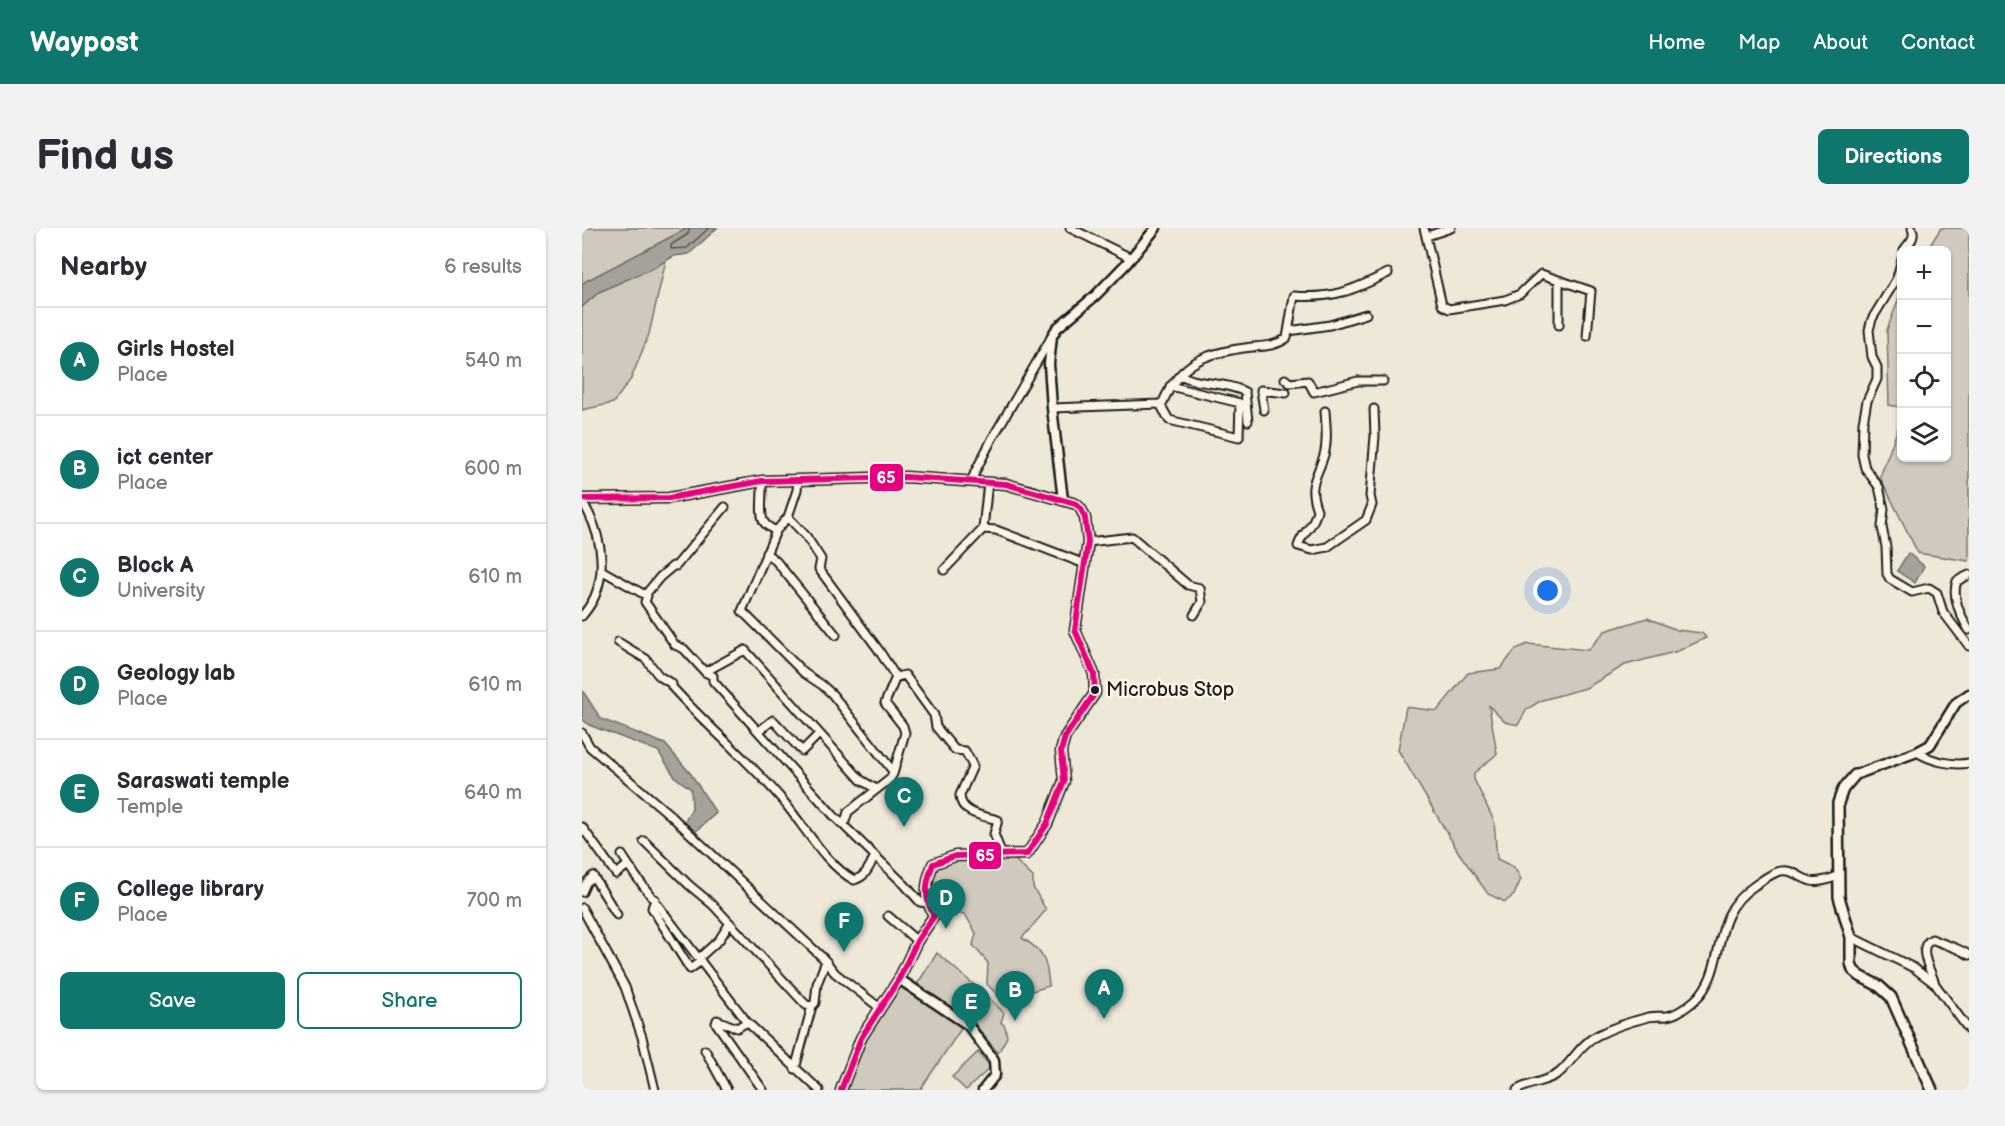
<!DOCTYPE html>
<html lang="en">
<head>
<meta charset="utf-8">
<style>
  :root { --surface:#fff; --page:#f2f2f3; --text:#2b2b33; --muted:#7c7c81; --line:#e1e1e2; --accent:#0f766e }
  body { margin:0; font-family:"Balsamiq Sans",sans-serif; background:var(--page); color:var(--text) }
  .controls { position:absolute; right:18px; top:18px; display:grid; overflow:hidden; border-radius:9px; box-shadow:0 2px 4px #0004 }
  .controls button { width:54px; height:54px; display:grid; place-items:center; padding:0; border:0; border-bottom:2px solid var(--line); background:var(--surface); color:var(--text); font:30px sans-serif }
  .you { position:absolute; left:966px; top:363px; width:21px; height:21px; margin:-15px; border:4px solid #fff; border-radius:50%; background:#1a73e8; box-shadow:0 0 0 9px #1a73e833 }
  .badge { display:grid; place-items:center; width:39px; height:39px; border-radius:50%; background:var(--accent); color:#fff; font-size:20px; font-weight:700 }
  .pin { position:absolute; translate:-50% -50px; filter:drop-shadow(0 2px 3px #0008) }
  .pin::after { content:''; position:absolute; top:32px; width:21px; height:18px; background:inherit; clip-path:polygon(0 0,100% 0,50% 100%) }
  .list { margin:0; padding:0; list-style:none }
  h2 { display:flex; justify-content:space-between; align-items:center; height:78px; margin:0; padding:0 24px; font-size:26px }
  h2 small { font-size:20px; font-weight:400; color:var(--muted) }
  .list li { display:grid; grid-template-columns:39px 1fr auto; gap:18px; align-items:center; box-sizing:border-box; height:108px; padding:0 24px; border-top:2px solid var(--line) }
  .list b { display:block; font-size:22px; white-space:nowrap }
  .list p { margin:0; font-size:20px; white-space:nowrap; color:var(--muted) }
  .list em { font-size:20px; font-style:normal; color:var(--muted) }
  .actions { display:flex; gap:12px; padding:18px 24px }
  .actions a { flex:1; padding:14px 0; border:2px solid var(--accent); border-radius:9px; text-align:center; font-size:21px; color:var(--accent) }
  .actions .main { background:var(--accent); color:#fff }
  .icon { flex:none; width:33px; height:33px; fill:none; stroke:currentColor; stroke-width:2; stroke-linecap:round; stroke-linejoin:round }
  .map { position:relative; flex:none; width:1387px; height:862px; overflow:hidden; border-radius:9px }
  header { display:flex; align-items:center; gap:36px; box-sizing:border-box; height:84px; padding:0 30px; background:var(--accent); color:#fff }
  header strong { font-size:28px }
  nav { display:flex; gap:33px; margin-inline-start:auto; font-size:21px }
  .intro { display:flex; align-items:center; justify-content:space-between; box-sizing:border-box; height:144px; padding:0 36px }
  h1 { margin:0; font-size:42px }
  .button { padding:15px 27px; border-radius:9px; background:var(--accent); color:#fff; font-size:21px; font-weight:700 }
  main { display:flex; gap:36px; padding:0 36px }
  aside { flex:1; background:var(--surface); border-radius:9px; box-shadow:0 2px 4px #0004 }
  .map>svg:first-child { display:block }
</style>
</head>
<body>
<header>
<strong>Waypost</strong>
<nav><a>Home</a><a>Map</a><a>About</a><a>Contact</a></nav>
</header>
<div class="intro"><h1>Find us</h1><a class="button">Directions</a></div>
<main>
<aside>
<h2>Nearby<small>6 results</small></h2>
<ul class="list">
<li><span class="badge">A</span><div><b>Girls Hostel</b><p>Place</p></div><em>540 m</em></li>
<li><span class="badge">B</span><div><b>ict center</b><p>Place</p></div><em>600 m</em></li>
<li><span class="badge">C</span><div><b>Block A</b><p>University</p></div><em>610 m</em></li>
<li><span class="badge">D</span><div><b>Geology lab</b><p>Place</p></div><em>610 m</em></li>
<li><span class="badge">E</span><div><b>Saraswati temple</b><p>Temple</p></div><em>640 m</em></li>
<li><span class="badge">F</span><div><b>College library</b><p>Place</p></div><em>700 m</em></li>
</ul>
<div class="actions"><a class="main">Save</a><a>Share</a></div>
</aside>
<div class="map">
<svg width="1387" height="862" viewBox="0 0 1387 862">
  <rect width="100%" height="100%" fill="#eee8d9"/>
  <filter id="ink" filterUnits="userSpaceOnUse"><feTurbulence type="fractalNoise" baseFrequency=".0167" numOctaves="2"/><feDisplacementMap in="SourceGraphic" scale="12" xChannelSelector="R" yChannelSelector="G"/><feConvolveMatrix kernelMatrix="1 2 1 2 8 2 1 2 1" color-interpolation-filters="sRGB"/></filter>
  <g filter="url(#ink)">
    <!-- green -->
    <path fill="#cfcabd" stroke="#76736c" stroke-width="1.5" d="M 0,0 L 106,0 L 0,56 Z
      M 1359,0 L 1387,0 L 1387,333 L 1336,325 L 1298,249 L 1319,192 L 1320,230 L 1364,230 L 1364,22 L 1345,22 Z
      M 84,32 L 67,106 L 49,151 L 31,175 L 0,182 L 0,79 L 17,64 Z
      M 1319,64 L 1319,179 L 1307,177 L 1305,102 Z
      M 1065,390 L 1095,402 L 1120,405 L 1124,410 L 1096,423 L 1043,437 L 1004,460 L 960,472 L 945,481 L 936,497 L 923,494 L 907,478 L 915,526 L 892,545 L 892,551 L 912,593 L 915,631 L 932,639 L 939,651 L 932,667 L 923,674 L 906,666 L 877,625 L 816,522 L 824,479 L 855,483 L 886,445 L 918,441 L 934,421 L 946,416 L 1006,422 L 1023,403 Z
      M 372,628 L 430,629 L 451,649 L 451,659 L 464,682 L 440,710 C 462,723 465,733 467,758 L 420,772 L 405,756 L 406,735 L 391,717 L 394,705 L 383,686 L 360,684 L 348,659 L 353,635 Z
      M 355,725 L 405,768 L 422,785 L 419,794 L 423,798 L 425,809 L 416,825 L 395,799 L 334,758 Z
      M 320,756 L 381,798 L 338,862 L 263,862 L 293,792 Z
      M 396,824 L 409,839 L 384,862 L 370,849 Z"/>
    <!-- water -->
    <path fill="#a7a299" stroke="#6f6c67" stroke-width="1.5" d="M 106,0 L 135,0 L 107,26 L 92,28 L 73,39 L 17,64 L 0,79 L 0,56 L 4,53 Z
      M 1326,325 L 1342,338 L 1333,355 L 1315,343 Z
      M 0,462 L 19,491 L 83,516 L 109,546 L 134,585 L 113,604 L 102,595 L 110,580 L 109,561 L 93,549 L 76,523 L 7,497 L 0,491 Z"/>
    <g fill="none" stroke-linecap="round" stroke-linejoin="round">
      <!-- shore -->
      <path stroke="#54524e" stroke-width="1.5" d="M 107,0 L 106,6 L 89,17 L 89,21 L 105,20 L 127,0"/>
      <defs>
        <path id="minor" d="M 488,0 L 549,30
          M 842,0 L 860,77 L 867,81 L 923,72 L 938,66 L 959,46 L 1009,63 L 1005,108
          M 845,8 L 869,0
          M 1322,22 C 1327,14 1334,11 1330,0
          M 1320,31 L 1315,50 L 1290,91 L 1287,102 L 1290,129 L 1295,139 L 1295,151 L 1285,173 L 1281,194 L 1280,227 L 1283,240 L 1297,259 L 1302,281 L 1300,299 L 1304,319 L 1305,346 L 1308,351 L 1330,364 L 1347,360 L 1355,365 L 1361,384 L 1387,418
          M 977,97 L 977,52
          M 707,103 L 748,97 L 784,86
          M 598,147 C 618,158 643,153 663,164 L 666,193
          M 703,151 L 708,155 L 726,153 L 732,164 L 776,153 L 801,153
          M 578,176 L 587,192 L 657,209 L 658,175 L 588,158
          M 470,180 L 578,176 L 581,174 C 599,132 627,124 670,119 C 683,118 694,118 705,110 L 712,68 C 751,71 772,62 806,45
          M 682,182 L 679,162 L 704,165
          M 743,183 C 744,197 746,213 742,227 C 735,250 725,256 735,282 C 731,301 721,302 716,318 L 730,322 L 745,319 L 784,292 L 790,277 L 788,268 L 793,208 L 792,181
          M 390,252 L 393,244 L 410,211 L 470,108
          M 180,253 C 181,263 177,287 182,294 C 184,298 190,301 194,303 L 160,383 L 222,445 L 240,457 L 250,466 L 310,542 L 311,546 L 308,551 L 266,584 L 262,597
          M 216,253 L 215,262 L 206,289 L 224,308 L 239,331 L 237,341 L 296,421 L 314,449 L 323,447 L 352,487 L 354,499 L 373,522 L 383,523 L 391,538 L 378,567 C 378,586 402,588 416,592 L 412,606 L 420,627
          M 0,273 C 17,300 26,337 13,368 C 10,375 5,382 0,388
          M 401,301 L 414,302 L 503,336
          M 194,303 L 206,289
          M 506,314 L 550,309 L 606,357 L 618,360 L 620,374 L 612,387
          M 184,325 L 194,333 L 254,407
          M 19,342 L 65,368 L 63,374 L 93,417 L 102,421 L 123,444 L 131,448 L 131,453 L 253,589 L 323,657 L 338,674 L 345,675
          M 362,342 L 401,301 L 406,254
          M 1387,347 L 1375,353 C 1369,369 1379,388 1387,402
          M 63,367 L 78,349 L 91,338 L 94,338 L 143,279
          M 36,414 L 64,431 L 77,448 L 90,456 L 90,459 C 124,497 163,529 196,567 C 219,592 242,636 272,652 C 284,649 287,639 293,628
          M 123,444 L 163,422 L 279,552 L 294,561
          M 177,503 L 191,492 L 220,523 L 237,506
          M 0,505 L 8,519 L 87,586 L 241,730 L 253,745 L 298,780
          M 1335,524 C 1349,533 1370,538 1387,535
          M 311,546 L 323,505 L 321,498 L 303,475 L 314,449
          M 0,599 L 34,646 L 46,637
          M 62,613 L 107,657 L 131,677 L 224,777 L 230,778 L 233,775 L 235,756 L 244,733
          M 40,627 L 53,647 L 165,794 L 237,862
          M 0,664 L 4,655 L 11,648 L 35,687
          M 73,671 L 70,680 L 108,741 L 119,733
          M 0,680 L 43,759 L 60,809 L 73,862
          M 306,688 L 335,713
          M 1269,709 L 1332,740 L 1353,756 L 1387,802
          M 117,730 L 137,712 L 148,695
          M 1353,756 C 1350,744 1333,719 1350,711 C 1363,717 1375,719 1387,727
          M 165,794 L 155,800 L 135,792 L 134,795 L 181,862
          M 123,822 L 145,862
          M 213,841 L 230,778
          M 935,862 C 948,854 965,854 977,845 C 991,833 999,815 1016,807 C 1030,800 1047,794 1063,790 C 1071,787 1078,789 1085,788 C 1094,787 1106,778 1113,772 C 1147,740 1125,689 1172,658 C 1179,653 1187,647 1195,644 C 1209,639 1217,650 1229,653 C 1238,655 1247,651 1256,648"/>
        <path id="tertiary" d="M 0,271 L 87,270 L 180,253 L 324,249 L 424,256 L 494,276 L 499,281 L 503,290 L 506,314 L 493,402 L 512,446 L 513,465 L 483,509 L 479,523 L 482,553 L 465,596 L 445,626 L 373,628 L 351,636 C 343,657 342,668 352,688 L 335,713 L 317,751 L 279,810 L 259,862
          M 481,272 L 470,180 L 467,136 L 470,108 L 475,100 L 513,68 L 544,36 L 574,0
          M 1273,547 L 1335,524 L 1348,517 L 1374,475 L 1387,466
          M 317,751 L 386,797 L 412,832 L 413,847 L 401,862"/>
        <path id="secondary" d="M 1273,547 L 1261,561 L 1256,575 L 1257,669 L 1269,709 L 1269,735 L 1271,742 L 1278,748 L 1297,758 L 1309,769 L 1350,862"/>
      </defs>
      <!-- minor casing -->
      <use href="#minor" stroke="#1c1c1c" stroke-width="11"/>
      <!-- tertiary casing -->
      <use href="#tertiary" stroke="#1c1c1c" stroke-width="13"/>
      <!-- secondary casing -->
      <use href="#secondary" stroke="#1c1c1c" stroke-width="14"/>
      <!-- minor -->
      <use href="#minor" stroke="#fcf5e5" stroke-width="7"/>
      <!-- tertiary -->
      <use href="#tertiary" stroke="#fcf5e5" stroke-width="8"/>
      <!-- secondary -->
      <use href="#secondary" stroke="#fcf5e5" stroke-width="9"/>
      <defs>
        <path id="bus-1" d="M 0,271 L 87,270 L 180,253 L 324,249 L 424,256 L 494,276 L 499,281 L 503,290 L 506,314 L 493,402 L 512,446 L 513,465 L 483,509 L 479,523 L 482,553 L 465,596 L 445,626 L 373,628 L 351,636 C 343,657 342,668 352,688 L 335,713 L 317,751 L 279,810 L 259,862"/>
      </defs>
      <!-- bus-1 casing -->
      <use href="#bus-1" stroke="#fcf5e5" stroke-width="10"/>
      <!-- bus-1 -->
      <use href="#bus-1" stroke="#e5007d" stroke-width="6"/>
    </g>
  </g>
  <!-- markers -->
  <circle fill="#1c1c1c" stroke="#fcf5e5" stroke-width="2" cx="513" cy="462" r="5"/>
  <g text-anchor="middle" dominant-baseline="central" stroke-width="5" stroke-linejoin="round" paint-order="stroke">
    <!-- bus labels -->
    <g font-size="20" fill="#1c1c1c" stroke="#fcf5e5" text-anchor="start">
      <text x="524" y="462">Microbus Stop</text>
    </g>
  </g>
  <g stroke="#fcf5e5" stroke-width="2">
    <rect x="287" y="235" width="35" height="29" rx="6" fill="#e5007d"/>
    <rect x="386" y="613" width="34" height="29" rx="6" fill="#e5007d"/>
  </g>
  <g font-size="16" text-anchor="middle" font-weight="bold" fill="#fff">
    <text x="304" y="255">65</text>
    <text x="403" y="633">65</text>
  </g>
</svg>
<div class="controls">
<button>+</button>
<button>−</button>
<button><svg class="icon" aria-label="locate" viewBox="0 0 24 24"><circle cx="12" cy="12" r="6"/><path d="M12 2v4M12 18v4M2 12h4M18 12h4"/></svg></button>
<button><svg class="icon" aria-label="layers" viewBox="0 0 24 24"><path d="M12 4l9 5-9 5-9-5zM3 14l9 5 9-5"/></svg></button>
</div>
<div class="you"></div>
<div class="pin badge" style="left:522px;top:791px">A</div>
<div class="pin badge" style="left:433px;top:793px">B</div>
<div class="pin badge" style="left:322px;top:599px">C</div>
<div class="pin badge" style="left:364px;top:701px">D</div>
<div class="pin badge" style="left:389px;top:805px">E</div>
<div class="pin badge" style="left:262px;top:724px">F</div>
</div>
</main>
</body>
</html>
